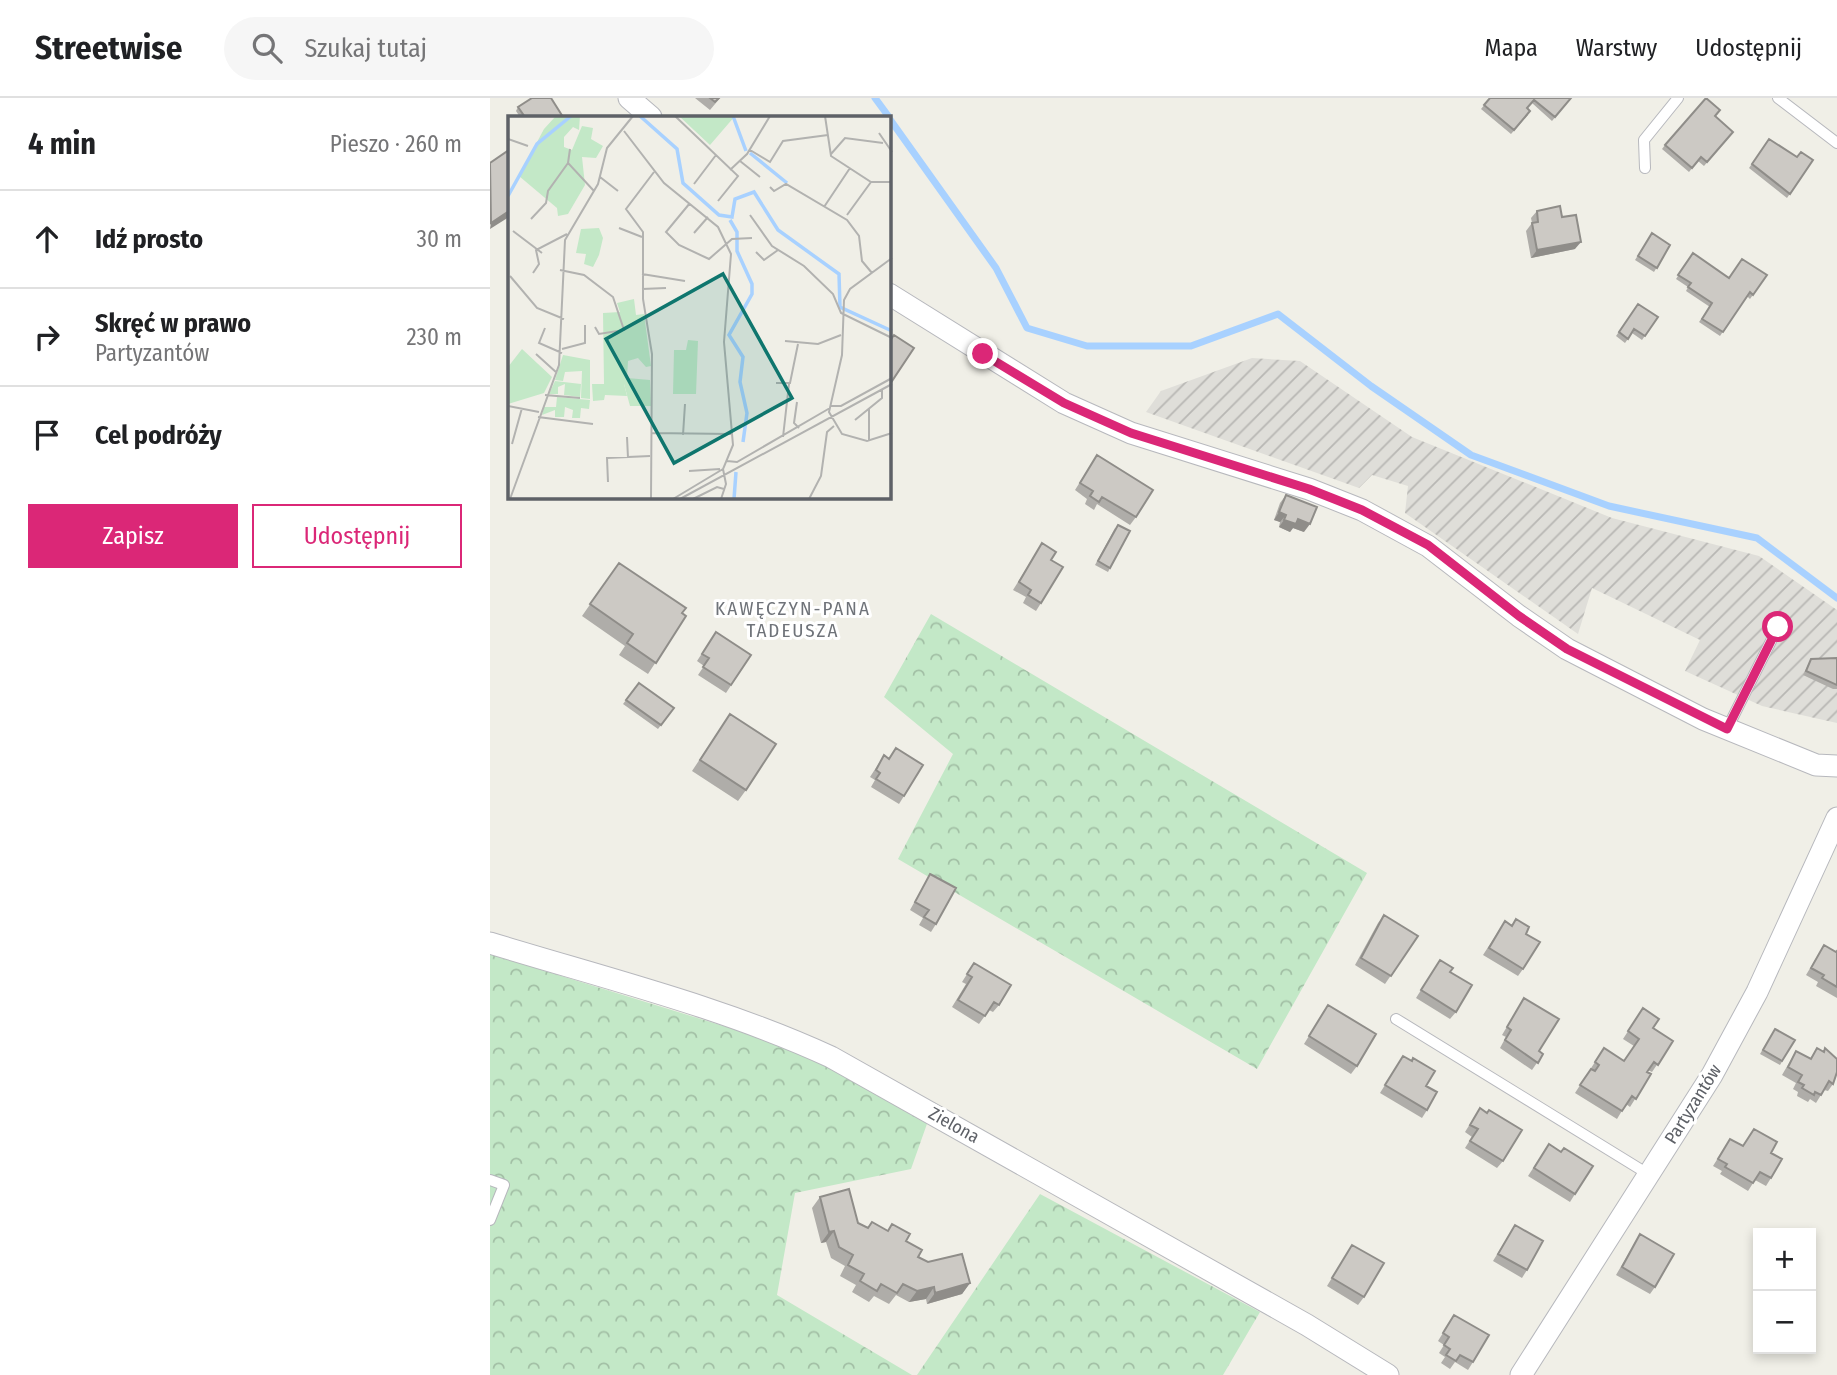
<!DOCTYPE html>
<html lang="pl">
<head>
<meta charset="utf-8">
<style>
  :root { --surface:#fff; --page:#f6f6f6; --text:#202124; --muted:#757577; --line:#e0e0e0; --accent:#db2777 }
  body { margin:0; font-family:"Fira Sans Condensed",sans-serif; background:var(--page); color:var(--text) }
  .controls { position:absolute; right:21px; bottom:21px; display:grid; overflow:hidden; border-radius:0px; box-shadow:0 4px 10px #0003 }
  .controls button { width:63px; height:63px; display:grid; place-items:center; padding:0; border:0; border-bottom:2px solid var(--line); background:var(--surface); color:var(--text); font:35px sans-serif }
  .stop { position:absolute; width:21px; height:21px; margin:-16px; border:5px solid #db2777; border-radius:50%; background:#fff }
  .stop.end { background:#db2777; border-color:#fff; box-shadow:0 2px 7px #0008 }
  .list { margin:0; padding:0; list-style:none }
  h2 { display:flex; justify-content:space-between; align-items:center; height:91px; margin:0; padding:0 28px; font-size:30px }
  h2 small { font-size:23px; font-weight:400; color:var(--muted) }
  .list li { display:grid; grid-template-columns:46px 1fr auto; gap:21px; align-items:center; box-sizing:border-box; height:98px; padding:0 28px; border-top:2px solid var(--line) }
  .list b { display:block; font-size:26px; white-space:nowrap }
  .list p { margin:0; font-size:23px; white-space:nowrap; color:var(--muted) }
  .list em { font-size:23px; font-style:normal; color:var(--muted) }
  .actions { display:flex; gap:14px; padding:21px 28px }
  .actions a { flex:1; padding:16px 0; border:2px solid var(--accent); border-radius:0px; text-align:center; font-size:24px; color:var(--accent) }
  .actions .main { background:var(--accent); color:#fff }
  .icon { flex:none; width:38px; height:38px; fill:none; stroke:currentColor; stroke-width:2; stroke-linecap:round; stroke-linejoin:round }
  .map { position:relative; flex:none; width:1347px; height:1277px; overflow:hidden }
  header { display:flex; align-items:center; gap:42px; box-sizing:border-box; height:98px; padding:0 35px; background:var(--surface); border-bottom:2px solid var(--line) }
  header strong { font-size:33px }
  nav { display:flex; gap:38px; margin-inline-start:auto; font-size:24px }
  .search { width:490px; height:63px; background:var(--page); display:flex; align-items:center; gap:18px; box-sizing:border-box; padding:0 24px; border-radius:38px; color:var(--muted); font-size:26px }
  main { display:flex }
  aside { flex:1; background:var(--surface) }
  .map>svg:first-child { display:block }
</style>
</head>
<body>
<header>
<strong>Streetwise</strong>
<div class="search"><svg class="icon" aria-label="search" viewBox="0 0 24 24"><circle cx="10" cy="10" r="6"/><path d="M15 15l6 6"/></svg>Szukaj tutaj</div>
<nav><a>Mapa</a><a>Warstwy</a><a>Udostępnij</a></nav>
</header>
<main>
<aside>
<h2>4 min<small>Pieszo · 260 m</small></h2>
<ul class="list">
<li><svg class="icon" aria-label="ahead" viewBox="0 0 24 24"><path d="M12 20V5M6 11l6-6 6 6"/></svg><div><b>Idź prosto</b></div><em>30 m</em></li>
<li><svg class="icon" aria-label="right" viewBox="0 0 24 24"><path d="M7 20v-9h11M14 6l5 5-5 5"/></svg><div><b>Skręć w prawo</b><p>Partyzantów</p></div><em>230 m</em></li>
<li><svg class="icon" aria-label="arrive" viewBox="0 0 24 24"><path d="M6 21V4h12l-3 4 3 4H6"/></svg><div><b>Cel podróży</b></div></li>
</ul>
<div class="actions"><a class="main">Zapisz</a><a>Udostępnij</a></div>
</aside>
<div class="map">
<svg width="1347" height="1277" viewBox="0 0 1347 1277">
  <defs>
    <pattern id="industrial-furrows" width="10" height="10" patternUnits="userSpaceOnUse" patternTransform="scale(1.75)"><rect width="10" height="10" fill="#dfded9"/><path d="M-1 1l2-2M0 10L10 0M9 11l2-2" fill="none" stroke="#b8b7b4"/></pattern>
    <pattern id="forest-crowns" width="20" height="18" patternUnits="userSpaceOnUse" patternTransform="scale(1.75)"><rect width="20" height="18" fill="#c3e8c7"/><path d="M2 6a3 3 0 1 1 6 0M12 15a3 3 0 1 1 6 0" fill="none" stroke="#a2bfa5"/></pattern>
  </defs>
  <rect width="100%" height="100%" fill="#f0efe7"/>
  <!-- industrial -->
  <path fill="url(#industrial-furrows)" d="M 762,260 L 810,263 L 922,339 L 1122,420 L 1269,458 L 1347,512 L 1347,625 L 1272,608 L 1195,573 L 1210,542 L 1102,490 L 1088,536 L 915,415 L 918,388 L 882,377 L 869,390 L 656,314 L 671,293 Z"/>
  <!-- forest -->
  <path fill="url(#forest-crowns)" d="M 441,516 L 877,775 L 767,971 L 408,761 L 463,656 L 394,599 Z
    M 0,856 L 308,951 L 438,1023 L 421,1071 L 305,1095 L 287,1197 L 422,1277 L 0,1277 Z
    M 550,1096 L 770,1214 L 733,1277 L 427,1277 Z"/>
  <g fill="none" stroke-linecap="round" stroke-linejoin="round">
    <!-- stream -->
    <path stroke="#a8d1ff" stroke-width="7" d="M 385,0 L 399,19
      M 399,20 L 506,170 L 537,230 L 597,248 L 701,248 L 788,216 L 881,288 L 981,357 L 1119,408 L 1267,440 L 1347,500"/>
    <defs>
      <path id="lane" d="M 1288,0 L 1347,45
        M 1155,70 L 1154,42 L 1188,0
        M 1237,631 L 1288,529
        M 906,921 L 1158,1076
        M 0,1082 L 14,1087 L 0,1122"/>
      <path id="street" d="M 139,0 L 161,19
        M 399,196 L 574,305 L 641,335 L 819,391 L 872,412 L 938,448 L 1029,518 L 1077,551 L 1213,621 L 1326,667 L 1347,668
        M 0,845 C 114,880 233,909 341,959 L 817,1227 L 898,1277
        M 1031,1277 L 1222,977 L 1267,894 L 1347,720"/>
    </defs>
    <!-- lane casing -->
    <use href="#lane" stroke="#b7b8bd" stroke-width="12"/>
    <!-- street casing -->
    <use href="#street" stroke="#b7b8bd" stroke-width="23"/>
    <!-- lane -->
    <use href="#lane" stroke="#fff" stroke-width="10"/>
    <!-- street -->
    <use href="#street" stroke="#fff" stroke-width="21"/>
  </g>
  <!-- wall -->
  <path fill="#afada9" d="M 205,0 L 230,0 L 220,12 Z
    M 1000,0 L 1081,0 L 1062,23 L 1042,5 L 1037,10 L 1038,17 L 1021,36 L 991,11 Z
    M 28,9 L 73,19 L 30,19 L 26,13 Z
    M 1225,19 L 1243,34 L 1214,68 L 1208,63 L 1199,74 L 1172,51 L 1175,47 Z
    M 1279,41 L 1307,59 L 1323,62 L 1297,100 L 1259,70 Z
    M 1047,113 L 1085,151 L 1041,160 L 1036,133 L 1042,125 L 1041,120 Z
    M 1162,135 L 1180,147 L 1164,174 L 1145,162 Z
    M 1203,155 L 1239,180 L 1277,177 L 1260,201 L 1257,198 L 1230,238 L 1209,224 L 1220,209 L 1196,193 L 1198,189 L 1186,181 Z
    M 1148,206 L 1168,219 L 1152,242 L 1142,235 L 1135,245 L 1126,238 Z
    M 607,357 L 646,419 L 640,427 L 607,406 L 604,412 L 595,406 L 597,401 L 585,392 Z
    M 796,397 L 814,434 L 803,430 L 800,434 L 789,429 L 790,424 L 784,422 L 790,405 Z
    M 625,430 L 620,470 L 618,474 L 605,467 Z
    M 552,445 L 561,462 L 551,505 L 546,513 L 533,505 L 536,499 L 523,492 Z
    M 129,465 L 196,518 L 158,576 L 129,557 L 135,548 L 92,518 Z
    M 226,534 L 261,557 L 236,595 L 208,577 L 214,568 L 207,563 Z
    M 1347,560 L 1347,591 L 1343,591 L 1313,577 L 1321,561 Z
    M 149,585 L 184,610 L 168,631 L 133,606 Z
    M 240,616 L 256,692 L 248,703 L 202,673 Z
    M 406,650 L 414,698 L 409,706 L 381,689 L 385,682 L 380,679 L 389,665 L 399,660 Z
    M 440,776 L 446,826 L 441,834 L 429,827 L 433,820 L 420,812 Z
    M 894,817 L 928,838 L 895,886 L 865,867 L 888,825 Z
    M 1026,821 L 1036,836 L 1033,871 L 1028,878 L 993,857 L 1015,823 L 1022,827 Z
    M 1334,847 L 1346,854 L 1347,853 L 1347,900 L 1326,888 L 1328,884 L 1316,877 Z
    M 950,862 L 960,874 L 966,914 L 960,921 L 926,900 Z
    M 484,865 L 509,907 L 503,914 L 499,912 L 489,926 L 462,909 L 476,886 L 472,884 Z
    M 1034,900 L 1049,953 L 1053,956 L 1042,972 L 1010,950 L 1016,939 L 1012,937 Z
    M 838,907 L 867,968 L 861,976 L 814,946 Z
    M 1153,910 L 1163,930 L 1183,943 L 1162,974 L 1158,972 L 1157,974 L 1161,976 L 1140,1009 L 1136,1006 L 1127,1021 L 1085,995 L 1114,950 L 1134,963 L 1144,948 L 1133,941 Z
    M 1285,931 L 1305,942 L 1290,967 L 1270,956 Z
    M 1327,950 L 1343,986 L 1338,993 L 1334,992 L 1326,1005 L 1320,1001 L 1318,1004 L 1307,998 L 1308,994 L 1303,991 L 1306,985 L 1292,977 L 1306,953 L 1320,961 Z
    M 913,958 L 936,988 L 937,1012 L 932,1020 L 890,995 Z
    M 990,1010 L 1013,1063 L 1007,1070 L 975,1050 L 982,1039 L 975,1034 Z
    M 1264,1031 L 1281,1055 L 1281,1080 L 1276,1088 L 1265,1082 L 1258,1093 L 1230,1076 L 1232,1073 L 1223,1068 L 1240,1041 L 1253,1048 Z
    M 1059,1046 L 1085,1096 L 1080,1104 L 1038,1078 Z
    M 330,1099 L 368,1125 L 378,1130 L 398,1133 L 402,1126 L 428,1159 L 480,1185 L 472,1196 L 437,1206 L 436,1201 L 419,1204 L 406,1197 L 399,1206 L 384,1198 L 379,1204 L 362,1194 L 366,1187 L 350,1178 L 355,1168 L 341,1160 L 336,1144 L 331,1145 L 322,1110 Z
    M 1025,1127 L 1037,1172 L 1032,1180 L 1003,1163 Z
    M 1150,1136 L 1165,1189 L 1160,1196 L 1126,1177 Z
    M 862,1147 L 874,1199 L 868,1207 L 837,1188 Z
    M 964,1217 L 983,1264 L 978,1272 L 965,1264 L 960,1271 L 951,1265 L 955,1259 L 949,1255 L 954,1247 L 948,1243 Z"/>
  <!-- shaded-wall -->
  <path fill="#8f8d89" d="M 19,113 L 19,119 L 0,131 L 1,125 Z
    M 1091,144 L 1085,151 L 1041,160 L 1047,152 Z
    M 789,414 L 796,417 L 790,424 L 784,422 Z
    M 808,421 L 820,426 L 814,434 L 803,430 L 800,434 L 789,429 L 794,422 Z
    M 344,1133 L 336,1144 L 331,1145 L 339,1134 Z
    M 480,1185 L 472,1196 L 437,1206 L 445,1195 Z
    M 444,1189 L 436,1201 L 419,1204 L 427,1193 Z"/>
  <!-- building -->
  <path fill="#ccc9c4" stroke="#8f8d89" stroke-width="2" d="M 42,0 L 61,0 L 73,19 L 35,19 L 28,9 Z
    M 220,0 L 229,0 L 225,4 Z
    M 1000,0 L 1081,0 L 1065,19 L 1044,2 L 1037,10 L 1040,13 L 1024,32 L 994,7 Z
    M 1216,0 L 1230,12 L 1225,18 L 1243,34 L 1217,64 L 1211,59 L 1202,70 L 1175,47 Z
    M 1279,41 L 1307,59 L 1311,54 L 1323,62 L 1300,96 L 1262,66 Z
    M 19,52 L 19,113 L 1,125 L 0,65 Z
    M 1070,108 L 1072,119 L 1086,117 L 1091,144 L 1047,152 L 1042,125 L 1048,124 L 1047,113 Z
    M 1162,135 L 1180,147 L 1167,170 L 1148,158 Z
    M 1203,155 L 1239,180 L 1252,161 L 1277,177 L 1263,197 L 1260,194 L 1233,234 L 1212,221 L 1222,205 L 1198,189 L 1201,185 L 1188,177 Z
    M 1148,206 L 1168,219 L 1155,238 L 1144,231 L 1138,241 L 1129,234 Z
    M 404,237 L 424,250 L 402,283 L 399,281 L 399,244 Z
    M 607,357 L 663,392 L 646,419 L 612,399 L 609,404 L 600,398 L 603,393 L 590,385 Z
    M 796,397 L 827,409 L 820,426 L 808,421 L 806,426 L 794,422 L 796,417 L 789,414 Z
    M 628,427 L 640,433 L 620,470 L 608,463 Z
    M 552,445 L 566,454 L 561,462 L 573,469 L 551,505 L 538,497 L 541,492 L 529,484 Z
    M 129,465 L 196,510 L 192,515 L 196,518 L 166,565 L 137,545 L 143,536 L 100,506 Z
    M 226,534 L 261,557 L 241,587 L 213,569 L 219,560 L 212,556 Z
    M 1347,560 L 1347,587 L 1316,573 L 1321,561 Z
    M 149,585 L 184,610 L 171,627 L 136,602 Z
    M 240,616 L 286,646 L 256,692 L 210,662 Z
    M 406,650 L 433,667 L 414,698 L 386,681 L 390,675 L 386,672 L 394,657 L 399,661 Z
    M 440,776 L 466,790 L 446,826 L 434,819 L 439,812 L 425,804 Z
    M 894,817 L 928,838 L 901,878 L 871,860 Z
    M 1026,821 L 1039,829 L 1036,836 L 1050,844 L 1033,871 L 999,850 L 1015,823 L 1022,828 Z
    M 1334,847 L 1346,854 L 1347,853 L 1347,889 L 1332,880 L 1334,877 L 1321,870 Z
    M 950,862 L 963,870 L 960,874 L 982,887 L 966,914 L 931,892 Z
    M 484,865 L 521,887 L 509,907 L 504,904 L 495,918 L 468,902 L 482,879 L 477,876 Z
    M 1034,900 L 1069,921 L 1049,953 L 1053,956 L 1048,965 L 1015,942 L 1021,932 L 1017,929 Z
    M 838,907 L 886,936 L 867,968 L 819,938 Z
    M 1153,910 L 1169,921 L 1163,930 L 1183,943 L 1168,967 L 1164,964 L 1157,974 L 1161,976 L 1146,1001 L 1142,998 L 1132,1013 L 1090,987 L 1101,971 L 1105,973 L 1109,967 L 1105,964 L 1114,950 L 1134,963 L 1149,941 L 1138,933 Z
    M 1285,931 L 1305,942 L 1292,963 L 1273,952 Z
    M 1327,950 L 1334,954 L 1335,950 L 1347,961 L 1347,974 L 1343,986 L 1339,983 L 1331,997 L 1325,994 L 1324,997 L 1312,990 L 1314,987 L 1308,984 L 1312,977 L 1298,969 L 1306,953 L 1321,961 Z
    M 913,958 L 922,963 L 923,960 L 945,973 L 936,988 L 947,994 L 937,1012 L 895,987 Z
    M 990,1010 L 997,1015 L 999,1012 L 1032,1032 L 1013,1063 L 980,1043 L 988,1031 L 980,1027 Z
    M 1264,1031 L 1287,1044 L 1281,1055 L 1292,1061 L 1281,1080 L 1270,1074 L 1263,1085 L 1235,1069 L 1237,1066 L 1228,1061 L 1240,1041 L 1253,1048 Z
    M 1059,1046 L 1071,1054 L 1074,1050 L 1103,1068 L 1085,1096 L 1044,1070 Z
    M 359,1091 L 368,1125 L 378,1130 L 382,1124 L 398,1133 L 402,1126 L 420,1136 L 416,1143 L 432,1152 L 428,1159 L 438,1164 L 472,1156 L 480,1185 L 445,1195 L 444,1189 L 427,1193 L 413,1186 L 407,1195 L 391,1186 L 387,1193 L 370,1183 L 374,1176 L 358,1167 L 363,1157 L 349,1149 L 344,1133 L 339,1134 L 330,1099 Z
    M 1025,1127 L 1053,1143 L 1037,1172 L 1008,1156 Z
    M 1150,1136 L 1184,1156 L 1165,1189 L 1132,1169 Z
    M 862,1147 L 894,1165 L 874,1199 L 842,1180 Z
    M 964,1217 L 999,1237 L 983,1264 L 970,1257 L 966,1263 L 956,1257 L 960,1251 L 954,1247 L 959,1239 L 953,1235 Z"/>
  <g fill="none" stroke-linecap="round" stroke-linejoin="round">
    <!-- route -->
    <path stroke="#db2777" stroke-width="9" d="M 493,256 L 574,305 L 641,335 L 819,391 L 872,412 L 938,447 L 1029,518 L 1077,551 L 1237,631 L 1288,529"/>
  </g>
  <g text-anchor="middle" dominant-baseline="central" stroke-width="6" stroke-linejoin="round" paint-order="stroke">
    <!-- street labels -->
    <g font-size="18" fill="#5e6167" stroke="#fff">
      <text transform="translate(1203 1006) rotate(-58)">Partyzantów</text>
      <text transform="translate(464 1027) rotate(29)">Zielona</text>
    </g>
    <!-- neighbourhood labels -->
    <g font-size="19" letter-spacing="2" fill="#6f7379" stroke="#fff">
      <text x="303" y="510">KAWĘCZYN-PANA<tspan x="303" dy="22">TADEUSZA</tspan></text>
    </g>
  </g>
  <!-- overview -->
  <g transform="translate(18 18)">
    <rect width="383" height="383" fill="#f0efe7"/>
    <path d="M 171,0 L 227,0 L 202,29 ZM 14,233 L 44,261 L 36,277 L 0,288 L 0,251 ZM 47,265 L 73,268 L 72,281 L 56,279 L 57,268 L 50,271 L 50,278 L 41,278 ZM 84,268 L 116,268 L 119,280 L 97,279 L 96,284 L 85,285 ZM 49,281 L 82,284 L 81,293 L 73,292 L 72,302 L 64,302 L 65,294 L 57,291 L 56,301 L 47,301 L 47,294 L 34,299 L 36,291 L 48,291 Z" fill="#c3e8c7"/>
    <path d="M 57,0 L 72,0 L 71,14 L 65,11 L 56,21 L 56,31 L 64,34 L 74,10 L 85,12 L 83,23 L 95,30 L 88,42 L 74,41 L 77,69 L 60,98 L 50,100 L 49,92 L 11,60 L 36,13 L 47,1 ZM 91,112 L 95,122 L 91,139 L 85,151 L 76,148 L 78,138 L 68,137 L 73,113 ZM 126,183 L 128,199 L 136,198 L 143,250 L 138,251 L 130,242 L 120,245 L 119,262 L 142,264 L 143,290 L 122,290 L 116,268 L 96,268 L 95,197 L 112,196 L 109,187 ZM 180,224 L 190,225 L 188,278 L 165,278 L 166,234 L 178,234 ZM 55,239 L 82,244 L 82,283 L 73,282 L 74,255 L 57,256 L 55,265 L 47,264 Z" fill="#c3e8c7"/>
    <path fill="none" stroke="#a8d1ff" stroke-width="3.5" d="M 132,0 L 169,33 L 175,67 L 211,99 L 224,101 L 227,83 L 246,76 L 270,114 L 331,158 L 332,191 L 384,215M 225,0 L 238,35M 242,37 L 279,67M 0,80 L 29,28 L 63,0M 222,104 L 229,116 L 229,135 L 244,168 L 244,178 L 221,219 L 235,241 L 232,266 L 239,297 L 235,326M 226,383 L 228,356"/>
    <path fill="none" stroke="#b2b2b0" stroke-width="2" d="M 167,0 L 230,60 L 210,85M 317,0 L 323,40 L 363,66 L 384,66M 116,15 L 156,67 L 210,111 L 223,138 L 216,226 L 225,329 L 215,353 L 218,368 L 213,383M 371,17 L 384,36M 0,23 L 20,30M 62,33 L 60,47 L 86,75M 242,34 L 262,46 L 275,25 L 320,19M 323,38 L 337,22 L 375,27M 232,45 L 252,61M 222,54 L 239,38 L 262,0M 92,61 L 110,75M 186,68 L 208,39M 262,71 L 266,75 L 278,68 L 339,104 L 351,120 L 354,145 L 364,157M 182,87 L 158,116 L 171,129 L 201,143 L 224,123 L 244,122M 316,91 L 342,52M 242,99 L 264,130 L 296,150 L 325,178 L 333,197 L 384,222M 339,99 L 363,66M 23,103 L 38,87 L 40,75 L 60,47M 111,112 L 134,121M 5,115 L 34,137M 186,117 L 200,101M 248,136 L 256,144 L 270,134M 384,142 L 342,173 L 336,184 L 334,239 L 321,296 L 334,318 L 359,325 L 384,317M 52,154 L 76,159 L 105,181 L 116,214 L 91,218 L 87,211M 25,157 L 31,148 L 28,134 L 59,118M 134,158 L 177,165M 2,160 L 29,192 L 56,203M 134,173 L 158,172M 37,212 L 31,227 L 54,237M 277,225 L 310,228 L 333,219M 54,233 L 77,227 L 77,209M 28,238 L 49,257M 268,267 L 282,267 L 290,228M 37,279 L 72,282M 289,286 L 286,307 L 291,312M 0,290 L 31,296M 323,290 L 333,290 L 384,262M 361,293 L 361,325M 30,301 L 85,308M 347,304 L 374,282 L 374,274M 143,317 L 223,318M 175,319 L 177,288M 119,321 L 120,342M 275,321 L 281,268M 4,328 L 14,292M 219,345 L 229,346 L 322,292M 181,355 L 212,353M 100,366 L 99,342 L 142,340M 2,383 L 51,249 L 57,124 L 90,68 L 99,32 L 125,0M 143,383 L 144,238 L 135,183 L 135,116 L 118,93 L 146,56M 165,383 L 215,353M 172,383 L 384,268M 185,383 L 209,371 L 216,373M 301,383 L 313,360 L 319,316 L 326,310"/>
    <path fill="#0f766e" fill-opacity="0.15" stroke="#0f766e" stroke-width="3.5" d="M 215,158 L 284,282 L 166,347 L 98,223 Z"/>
    <rect width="383" height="383" fill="none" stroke="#5e6167" stroke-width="3.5"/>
  </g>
</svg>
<div class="controls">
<button>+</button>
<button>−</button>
</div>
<div class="stop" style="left:1288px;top:529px"></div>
<div class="stop end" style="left:493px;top:256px"></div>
</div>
</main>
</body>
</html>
